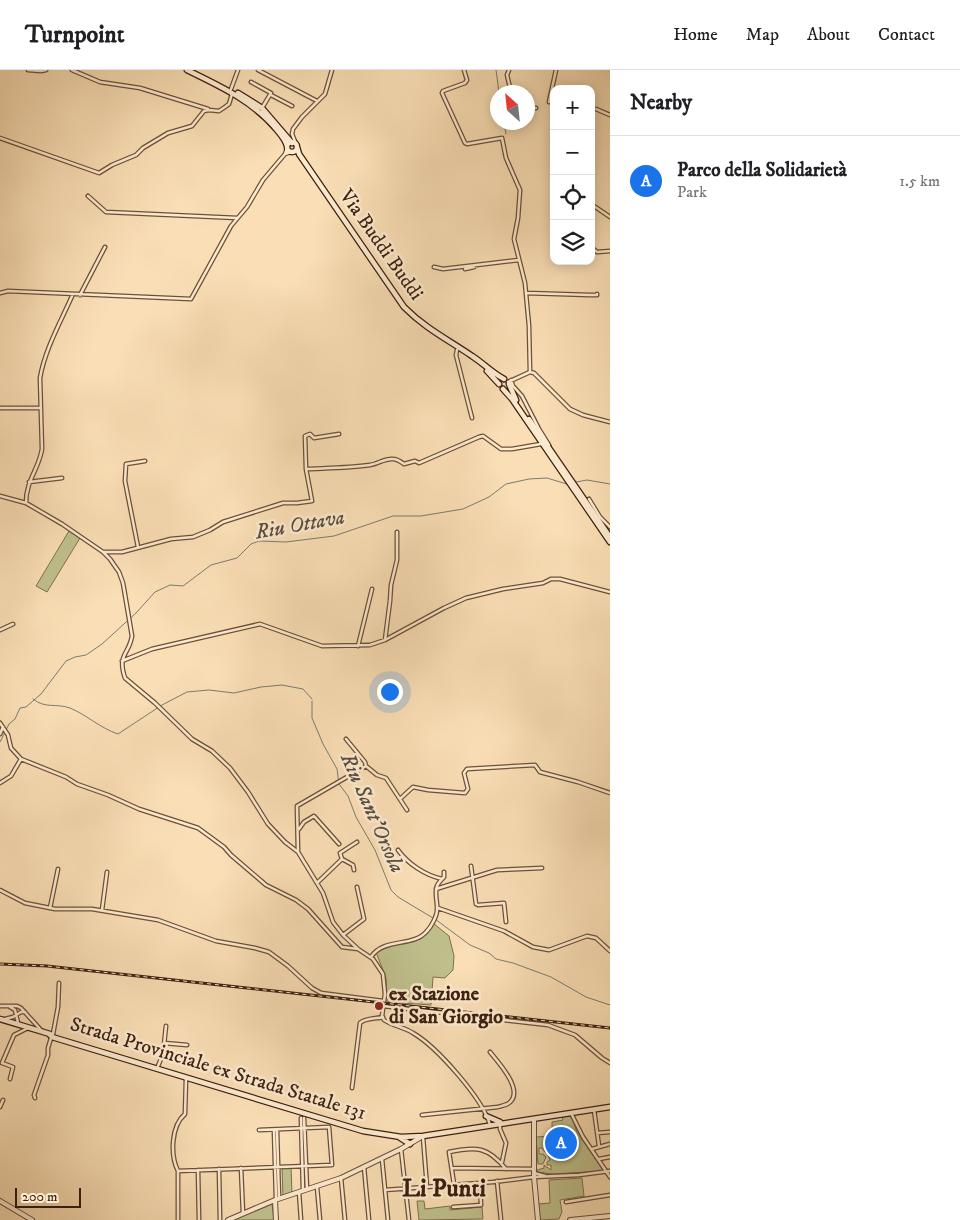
<!DOCTYPE html>
<html lang="en">
<head>
<meta charset="utf-8">
<style>
  :root { --surface:#fff; --page:#f6f6f6; --text:#202124; --muted:#757577; --line:#e0e0e0; --accent:#1a73e8 }
  body { margin:0; font-family:"IM FELL DW Pica",serif; background:var(--page); color:var(--text) }
  .controls { position:absolute; right:15px; top:15px; display:grid; overflow:hidden; border-radius:10px; box-shadow:0 2px 12px #0003 }
  .controls button { width:45px; height:45px; display:grid; place-items:center; padding:0; border:0; border-bottom:1px solid var(--line); background:var(--surface); color:var(--text); font:25px sans-serif }
  .compass { position:absolute; left:490px; top:15px; width:45px; height:45px; border-radius:50%; background:var(--surface); box-shadow:0 2px 12px #0003; rotate:333deg }
  .scale { position:absolute; left:15px; bottom:12px; width:66px; box-sizing:border-box; padding-left:5px; border:2px solid #3c200f; border-top:0; font-size:14px; line-height:18px; white-space:nowrap; color:#3c200f; -webkit-text-stroke:4px #fceacf; paint-order:stroke }
  .you { position:absolute; left:389px; top:621px; width:18px; height:18px; margin:-12px; border:4px solid #fff; border-radius:50%; background:#1a73e8; box-shadow:0 0 0 8px #1a73e833 }
  .badge { display:grid; place-items:center; width:32px; height:32px; border-radius:50%; background:var(--accent); color:#fff; font-size:16px; font-weight:700 }
  .pin { position:absolute; translate:-50% -50%; border:2px solid #fff; box-shadow:0 1px 5px #0006 }
  .list { margin:0; padding:0; list-style:none }
  h2 { display:flex; justify-content:space-between; align-items:center; height:65px; margin:0; padding:0 20px; font-size:21px }
  h2 small { font-size:16px; font-weight:400; color:var(--muted) }
  .list li { display:grid; grid-template-columns:32px 1fr auto; gap:15px; align-items:center; box-sizing:border-box; height:90px; padding:0 20px; border-top:1px solid var(--line) }
  .list b { display:block; font-size:19px; white-space:nowrap }
  .list p { margin:0; font-size:16px; white-space:nowrap; color:var(--muted) }
  .list em { font-size:16px; font-style:normal; color:var(--muted) }
  .icon { flex:none; width:28px; height:28px; fill:none; stroke:currentColor; stroke-width:2; stroke-linecap:round; stroke-linejoin:round }
  .map { position:relative; flex:none; width:610px; height:1150px; overflow:hidden }
  header { display:flex; align-items:center; gap:30px; box-sizing:border-box; height:70px; padding:0 25px; background:var(--surface); border-bottom:1px solid var(--line) }
  header strong { font-size:24px }
  nav { display:flex; gap:28px; margin-inline-start:auto; font-size:18px }
  main { display:flex }
  aside { flex:1; background:var(--surface) }
  .map>svg:first-child { display:block }
</style>
</head>
<body>
<header>
<strong>Turnpoint</strong>
<nav><a>Home</a><a>Map</a><a>About</a><a>Contact</a></nav>
</header>
<main>
<div class="map">
<svg width="610" height="1150" viewBox="0 0 610 1150">
  <rect width="100%" height="100%" fill="#fadeb5"/>
  <filter id="stains"><feTurbulence type="fractalNoise" baseFrequency=".004" numOctaves="4"/><feColorMatrix values="0 0 0 0 .2 0 0 0 0 .09 0 0 0 0 .02 0 0 0 .5 -.17"/></filter>
  <radialGradient id="worn" r=".72"><stop offset=".6" stop-color="#630" stop-opacity="0"/><stop offset="1" stop-color="#630" stop-opacity=".3"/></radialGradient>
  <!-- green -->
  <path fill="#bfc18d" stroke="#7e704e" d="M 69,461 L 80,468 L 47,522 L 36,516 Z
    M 433,853 L 449,866 L 454,886 L 453,900 L 445,908 L 433,907 L 431,935 L 387,932 L 386,908 L 376,882 L 402,872 L 421,869 Z
    M 571,1046 L 577,1062 L 604,1101 L 552,1104 L 538,1102 L 537,1100 L 544,1098 L 544,1095 L 551,1100 L 551,1095 L 547,1095 L 547,1092 L 550,1090 L 548,1085 L 550,1080 L 545,1082 L 542,1078 L 539,1078 L 539,1084 L 543,1084 L 546,1087 L 543,1094 L 538,1094 L 536,1067 L 552,1066 L 552,1052 L 563,1050 L 562,1047 Z
    M 291,1096 L 292,1124 L 283,1127 L 282,1097 Z
    M 582,1108 L 584,1126 L 560,1130 L 562,1142 L 559,1149 L 540,1150 L 538,1134 L 550,1133 L 549,1110 Z
    M 417,1131 L 424,1131 L 425,1139 L 450,1136 L 450,1140 L 482,1137 L 483,1149 L 419,1150 Z
    M 272,1134 L 274,1150 L 234,1150 Z"/>
  <g fill="none" stroke-linecap="round" stroke-linejoin="round">
    <!-- stream -->
    <path stroke="#797c74" stroke-width="1" d="M 496,0 L 499,22
      M 504,52 L 506,64
      M 576,412 L 587,410 L 610,414
      M 33,629 C 45,639 56,633 70,638 C 87,645 100,658 118,664 L 162,635 L 187,622 L 209,620 L 234,623 L 261,617 L 282,615 L 303,619 L 312,629
      M 312,631 L 312,648 L 323,674 L 337,699 L 339,714 L 348,726 L 356,747 L 375,780 L 391,820 L 398,827 L 433,848
      M 0,672 L 9,654 L 15,649 L 20,638 L 26,637 L 41,624 L 66,591 L 75,587 L 86,585 L 102,574 L 136,543 L 155,522 L 170,515 L 183,516 L 211,495 L 237,488 L 251,474 L 259,471 L 286,472 L 334,466 L 393,446 L 421,446 L 463,439 L 489,427 L 506,414 L 529,409 L 547,408 L 570,415
      M 435,849 L 470,875 L 489,883 L 496,889 L 513,893 L 551,907 L 586,927 L 610,935"/>
    <defs>
      <path id="minor" d="M 28,0 L 41,1 L 46,0
        M 72,0 L 100,12 L 140,18 L 208,39
        M 258,0 L 317,31
        M 464,0 L 467,10 L 465,13 L 443,21 L 442,23 L 465,73 L 467,74 L 502,68 L 506,88 L 520,120 L 518,148 L 514,169 L 525,213 L 529,256 L 530,302
        M 509,0 L 507,5 L 511,22
        M 251,12 L 271,23 L 262,38
        M 231,19 L 238,0
        M 271,25 L 292,36
        M 549,32 L 556,0
        M 528,38 L 536,38
        M 596,39 L 610,45
        M 0,68 L 99,103 L 112,95 L 136,85 L 143,78 L 168,63 L 192,56 L 204,41 L 209,40 L 219,41 L 225,37 L 229,34 L 232,24
        M 296,74 L 292,64 L 293,59 L 302,47 L 325,24 L 332,0
        M 285,84 L 291,82
        M 88,126 L 106,142 L 237,148
        M 591,134 L 610,147
        M 591,177 L 597,182 L 610,181
        M 434,197 L 443,199 L 519,190
        M 465,199 L 474,197
        M 0,223 L 8,221 L 191,229 L 231,156 L 247,137 L 263,110 L 285,84 L 287,78
        M 526,223 L 590,225 L 597,225 L 597,224
        M 80,225 L 105,177
        M 457,280 L 456,285 L 472,348
        M 511,310 L 513,316 L 522,326 L 539,359 L 549,375
        M 508,312 L 530,302 L 534,303 L 570,339 L 583,345 L 610,352
        M 0,338 L 41,338
        M 306,399 C 328,398 349,398 370,395 C 378,394 385,388 393,389 C 397,389 400,391 404,394 L 415,391 L 419,393 L 479,367 L 483,366 L 501,379 L 512,379 L 541,374
        M 29,412 L 62,408
        M 0,426 L 26,433 L 62,454 L 103,482 L 110,489 L 119,502 L 123,513 L 132,566 C 129,585 117,584 125,608 L 155,633 L 192,669 L 212,681 L 230,698 L 248,722 L 268,754 L 285,772 L 298,782 L 323,823 L 333,852 L 343,865 L 358,879 L 373,889 L 383,904 L 385,924 L 382,946 L 384,950 C 393,956 404,957 413,963 C 437,977 483,1029 490,1055
        M 589,429 L 600,447 L 610,457
        M 26,433 C 26,410 39,399 42,379 L 40,308 C 45,279 61,251 73,224
        M 138,477 L 125,411 L 126,394 L 145,391
        M 103,482 L 122,482 L 171,469 L 193,467 L 210,460 L 223,452 L 283,433 L 297,433 L 312,431 L 306,399 L 305,366 L 310,364 L 314,368 L 339,364
        M 0,560 L 13,554
        M 385,570 L 390,531 L 391,515 L 397,490 L 397,462
        M 358,576 L 372,519
        M 122,591 L 152,579 L 260,554 L 322,576 L 370,575 L 385,570 L 444,538 L 466,528 L 503,519 L 543,513 L 551,509 L 560,509 L 610,522
        M 0,653 L 8,665 L 11,678 L 21,689 L 66,707 L 77,714 L 108,725 L 139,739 L 198,758 L 224,777 L 231,785 L 266,815 L 296,830 L 308,839 L 342,877 L 358,879
        M 0,664 L 3,657
        M 346,669 L 365,692 L 366,696
        M 0,713 L 11,706 L 21,689
        M 400,729 L 413,717 L 428,720 L 465,723 L 468,719 L 464,703 L 467,699 L 535,695 L 540,702 L 578,712 L 610,723
        M 299,759 L 304,752 L 314,746 L 339,774
        M 398,780 C 408,794 425,805 442,809
        M 298,782 L 297,736 L 366,696 L 377,705 L 386,708 L 407,740
        M 342,789 L 353,795 L 354,800
        M 471,796 L 476,834 L 478,835 L 504,833 L 506,852
        M 318,812 L 342,789 L 340,783 L 357,772
        M 436,819 L 497,800 L 542,798
        M 0,820 L 25,833 L 55,839 L 92,839 L 158,850 L 216,871 L 255,878 L 269,882 L 288,896 L 312,918 L 321,923 L 383,931
        M 50,838 L 58,799
        M 438,838 L 504,861 L 533,877 L 549,880 L 587,866 L 596,868 L 610,881
        M 102,840 L 107,802
        M 343,865 L 364,849 L 357,817
        M 371,887 C 384,867 413,878 427,861 C 431,857 437,846 437,840 C 438,832 434,824 437,816 C 438,813 441,810 444,807 L 444,802
        M 0,936 L 17,936 L 21,938 L 41,960
        M 383,936 L 548,955 L 575,965 L 602,988 L 610,993
        M 10,937 L 15,940 L 18,953
        M 5,949 L 13,947 L 21,942 L 25,942
        M 53,964 L 58,937 L 59,913
        M 164,973 L 187,975
        M 163,984 L 175,987
        M 158,996 L 163,984 L 166,956
        M 10,1009 L 13,997 L 2,993 L 14,965 L 28,958
        M 352,1018 L 360,953 C 365,948 375,949 383,947
        M 35,1028 L 34,1025 L 48,985 L 48,978 L 51,968
        M 0,1037 L 3,1030
        M 594,1040 L 599,1076
        M 571,1043 L 583,1067 L 610,1107
        M 422,1045 L 498,1037 C 501,1036 507,1035 509,1033 C 525,1021 498,992 490,982
        M 301,1048 L 303,1120
        M 304,1048 L 307,1119
        M 500,1055 L 500,1059 L 506,1073 L 502,1092
        M 274,1060 L 276,1129
        M 277,1060 L 279,1128
        M 597,1063 L 610,1062
        M 423,1067 L 427,1117
        M 401,1079 L 409,1150
        M 592,1079 L 610,1074
        M 382,1089 L 388,1150
        M 599,1089 L 610,1087
        M 364,1097 L 369,1150
        M 241,1098 L 243,1143
        M 452,1098 L 534,1099
        M 219,1099 L 220,1150
        M 198,1100 L 199,1150
        M 178,1101 L 332,1095 L 329,1057 L 259,1060
        M 534,1103 L 545,1106
        M 341,1108 L 345,1150
        M 497,1111 L 501,1150
        M 454,1114 L 449,1082 C 477,1076 488,1077 506,1099
        M 317,1117 L 320,1150
        M 385,1120 L 493,1112 L 534,1107 L 579,1105 L 610,1101
        M 299,1122 L 301,1150
        M 566,1132 L 610,1125
        M 453,1137 L 481,1135 L 480,1113
        M 178,1150 L 178,1101 C 170,1085 171,1056 185,1044 L 186,1009"/>
      <path id="tertiary" d="M 534,1049 L 534,1107 L 538,1150
        M 275,1130 L 276,1150
        M 0,1131 L 32,1150
        M 228,1150 L 275,1130 L 341,1108 L 401,1079 L 423,1066
        M 570,1150 L 610,1146"/>
      <path id="secondary" d="M 187,0 C 220,16 253,31 277,60 C 281,65 285,69 287,76
        M 238,23 L 262,38 L 292,73
        M287 77a5 5 0 1 1 10 0a5 5 0 1 1-10 0Z
        M 297,77 L 299,84 L 404,237 C 426,259 447,269 472,286 C 483,293 492,303 504,309
        M 487,301 L 499,314
        M 509,314 L 516,330
        M 503,319 L 512,329 L 610,472
        M 529,349 L 610,467
        M 0,949 L 50,964
        M 49,964 L 52,967 L 363,1061 L 401,1067 L 423,1066 L 610,1037
        M 486,1046 L 500,1052
        M 399,1067 L 410,1074"/>
    </defs>
    <!-- minor casing -->
    <use href="#minor" stroke="#6c5038" stroke-width="5"/>
    <!-- tertiary casing -->
    <use href="#tertiary" stroke="#6c5038" stroke-width="6"/>
    <!-- secondary casing -->
    <use href="#secondary" stroke="#3c200f" stroke-width="7"/>
    <!-- minor -->
    <use href="#minor" stroke="#fceacf" stroke-width="2.5"/>
    <!-- tertiary -->
    <use href="#tertiary" stroke="#fceacf" stroke-width="4"/>
    <!-- secondary -->
    <use href="#secondary" stroke="#fceacf" stroke-width="4.5"/>
    <defs>
      <path id="rail" d="M 0,894 L 47,896 L 610,958"/>
    </defs>
    <!-- rail casing -->
    <use href="#rail" stroke="#3c200f" stroke-width="3"/>
    <!-- rail -->
    <use href="#rail" stroke="#fceacf" stroke-width="1" stroke-dasharray="4" stroke-linecap="butt"/>
  </g>
  <!-- markers -->
  <circle fill="#8f2418" stroke="#fceacf" stroke-width="2" cx="379" cy="936" r="5"/>
  <g text-anchor="middle" dominant-baseline="central" stroke-width="5" stroke-linejoin="round" paint-order="stroke">
    <!-- street labels -->
    <g font-size="20" fill="#3c200f" stroke="#fceacf">
      <text transform="translate(381 175) rotate(55)">Via Buddi Buddi</text>
      <text transform="translate(218 999) rotate(17)">Strada Provinciale ex Strada Statale 131</text>
    </g>
    <!-- poi labels -->
    <g font-size="20" font-weight="bold" fill="#3c200f" stroke="#fceacf" text-anchor="start">
      <text x="389" y="924">ex Stazione<tspan x="389" dy="23">di San Giorgio</tspan></text>
    </g>
    <!-- water labels -->
    <g font-size="21" font-style="italic" fill="#5a4e41" stroke="#fceacf">
      <text transform="translate(300 455) rotate(-10)">Riu Ottava</text>
      <text transform="translate(372 743) rotate(66)">Riu Sant'Orsola</text>
    </g>
    <!-- district labels -->
    <g font-size="25" font-weight="bold" fill="#3c200f" stroke="#fceacf">
      <text x="444" y="1118">Li Punti</text>
    </g>
  </g>
  <rect width="100%" height="100%" filter="url(#stains)"/>
  <rect width="100%" height="100%" fill="url(#worn)"/>
</svg>
<div class="controls">
<button>+</button>
<button>−</button>
<button><svg class="icon" aria-label="locate" viewBox="0 0 24 24"><circle cx="12" cy="12" r="6"/><path d="M12 2v4M12 18v4M2 12h4M18 12h4"/></svg></button>
<button><svg class="icon" aria-label="layers" viewBox="0 0 24 24"><path d="M12 4l9 5-9 5-9-5zM3 14l9 5 9-5"/></svg></button>
</div>
<svg class="compass" viewBox="-18 -18 36 36"><path d="M0-13l5 13h-10z" fill="#e53935"/><path d="M0 13l5-13h-10z" fill="#757577"/></svg>
<div class="scale">200 m</div>
<div class="you"></div>
<div class="pin badge" style="left:561px;top:1073px">A</div>
</div>
<aside>
<h2>Nearby<small></small></h2>
<ul class="list">
<li><span class="badge">A</span><div><b>Parco della Solidarietà</b><p>Park</p></div><em>1.5 km</em></li>
</ul>
</aside>
</main>
</body>
</html>
